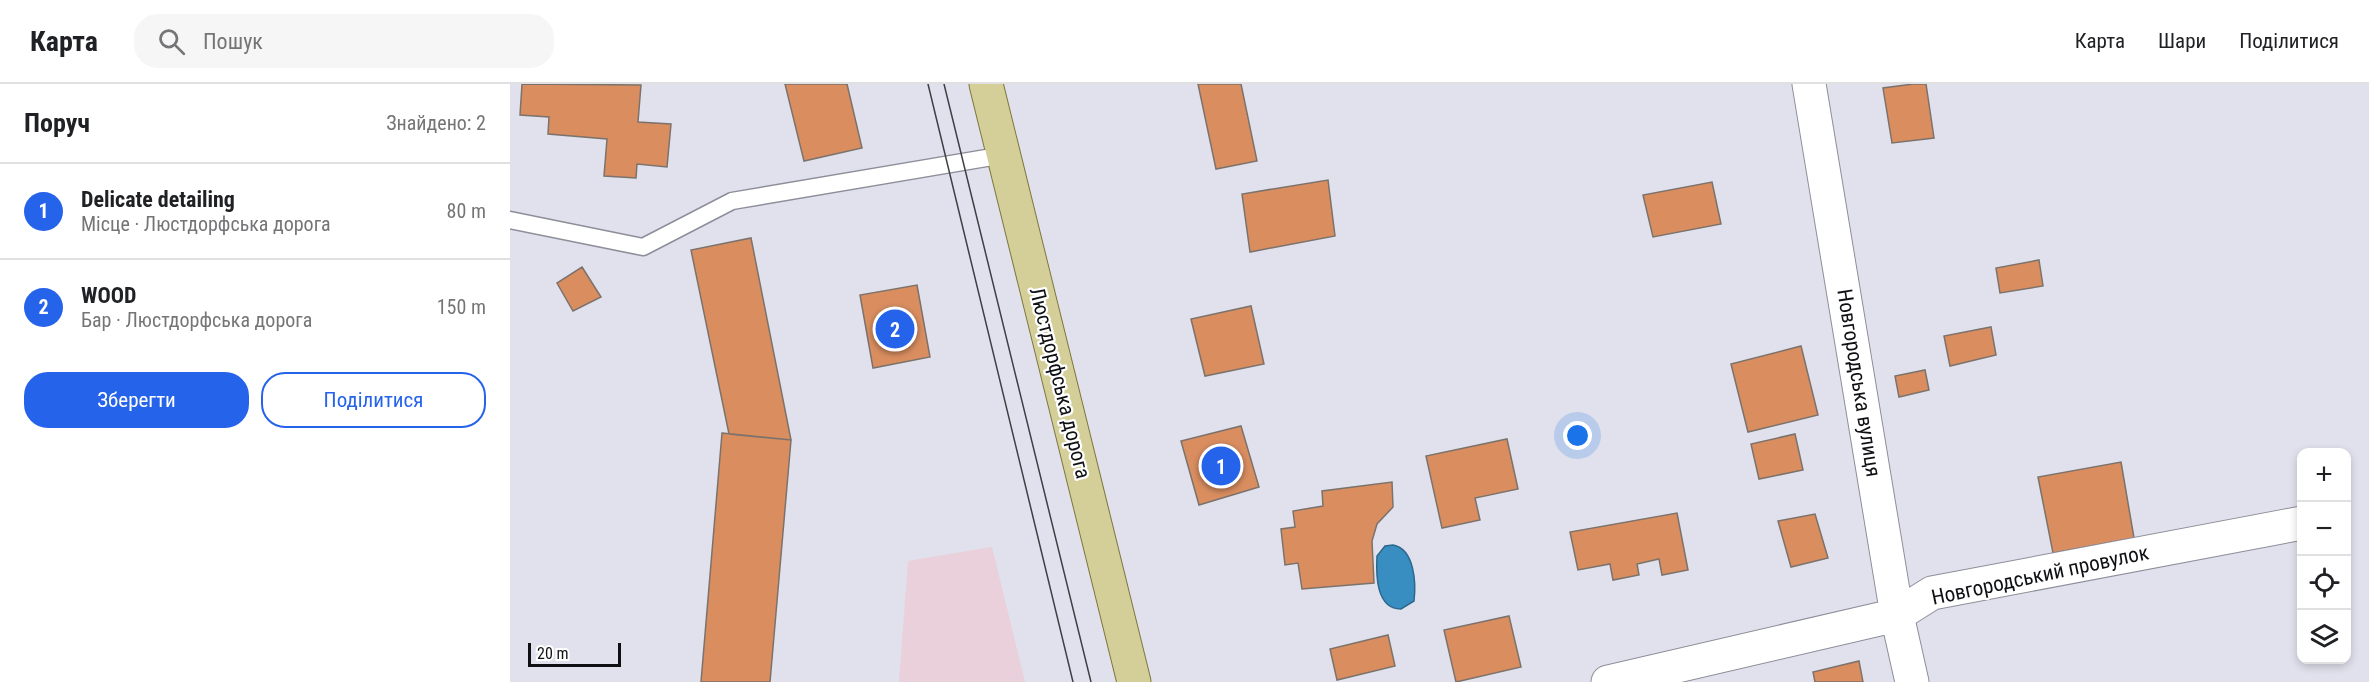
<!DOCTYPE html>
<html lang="uk">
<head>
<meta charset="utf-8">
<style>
  :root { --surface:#fff; --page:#f6f6f6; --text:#202124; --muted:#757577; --line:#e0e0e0; --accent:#2563eb }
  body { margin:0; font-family:"Roboto Condensed",sans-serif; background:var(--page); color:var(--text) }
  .controls { position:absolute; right:18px; bottom:18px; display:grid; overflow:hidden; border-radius:12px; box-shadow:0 3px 9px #0003 }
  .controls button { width:54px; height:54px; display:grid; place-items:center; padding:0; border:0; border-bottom:2px solid var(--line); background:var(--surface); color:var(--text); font:30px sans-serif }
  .scale { position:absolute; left:18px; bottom:15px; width:93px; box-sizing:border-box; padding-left:6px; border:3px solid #0f1013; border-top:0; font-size:16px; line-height:21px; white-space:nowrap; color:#0f1013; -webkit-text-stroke:4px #fff; paint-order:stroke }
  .you { position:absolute; left:1068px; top:352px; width:21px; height:21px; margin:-15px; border:4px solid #fff; border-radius:50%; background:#1a73e8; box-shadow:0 0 0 9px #1a73e833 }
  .badge { display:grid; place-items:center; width:39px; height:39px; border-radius:50%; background:var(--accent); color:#fff; font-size:20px; font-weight:700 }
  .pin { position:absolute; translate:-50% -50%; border:3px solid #fff; box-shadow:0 2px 6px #0006 }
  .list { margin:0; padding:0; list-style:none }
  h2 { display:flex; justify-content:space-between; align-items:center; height:78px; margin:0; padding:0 24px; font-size:26px }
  h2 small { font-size:20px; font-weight:400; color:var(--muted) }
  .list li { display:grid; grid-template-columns:39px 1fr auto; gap:18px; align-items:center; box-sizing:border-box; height:96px; padding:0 24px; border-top:2px solid var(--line) }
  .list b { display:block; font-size:22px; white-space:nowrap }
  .list p { margin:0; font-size:20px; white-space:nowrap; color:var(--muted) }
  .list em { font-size:20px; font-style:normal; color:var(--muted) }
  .actions { display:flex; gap:12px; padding:18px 24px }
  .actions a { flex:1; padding:14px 0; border:2px solid var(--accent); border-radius:24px; text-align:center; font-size:21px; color:var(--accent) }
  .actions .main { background:var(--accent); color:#fff }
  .icon { flex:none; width:33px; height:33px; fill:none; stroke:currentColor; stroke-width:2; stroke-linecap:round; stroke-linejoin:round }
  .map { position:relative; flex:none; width:1859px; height:598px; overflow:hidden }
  header { display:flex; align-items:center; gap:36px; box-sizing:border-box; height:84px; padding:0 30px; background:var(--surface); border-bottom:2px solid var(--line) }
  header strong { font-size:28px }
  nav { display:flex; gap:33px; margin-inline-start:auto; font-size:21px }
  .search { width:420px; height:54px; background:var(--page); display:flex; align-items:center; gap:15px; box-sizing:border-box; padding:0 21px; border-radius:24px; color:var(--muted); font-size:22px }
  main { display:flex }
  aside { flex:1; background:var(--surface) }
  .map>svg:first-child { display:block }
</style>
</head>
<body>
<header>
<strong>Карта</strong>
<div class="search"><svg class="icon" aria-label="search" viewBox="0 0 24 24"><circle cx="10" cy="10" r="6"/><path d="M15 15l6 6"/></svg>Пошук</div>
<nav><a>Карта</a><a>Шари</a><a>Поділитися</a></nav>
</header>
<main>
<aside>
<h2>Поруч<small>Знайдено: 2</small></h2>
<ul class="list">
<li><span class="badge">1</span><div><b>Delicate detailing</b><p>Місце · Люстдорфська дорога</p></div><em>80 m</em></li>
<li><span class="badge">2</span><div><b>WOOD</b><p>Бар · Люстдорфська дорога</p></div><em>150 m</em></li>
</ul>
<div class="actions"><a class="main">Зберегти</a><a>Поділитися</a></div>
</aside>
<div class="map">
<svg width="1859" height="598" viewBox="0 0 1859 598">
  <rect width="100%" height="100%" fill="#e0e1ec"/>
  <!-- industrial -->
  <path fill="#e9d0da" d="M 482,463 L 515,598 L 389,598 L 398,477 Z"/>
  <!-- water -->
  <path fill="#398ec1" stroke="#2c688d" stroke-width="1.5" d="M 883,461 C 905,465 906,500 904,517 L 891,525 C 866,525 866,491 867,472 L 875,462 Z"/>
  <!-- building -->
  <path fill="#da8e60" stroke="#7c726c" stroke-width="1.5" d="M 12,0 L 131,1 L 128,38 L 161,40 L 157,83 L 127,80 L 126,94 L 94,92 L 97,55 L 38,50 L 39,33 L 10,31 Z
    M 275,0 L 337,0 L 352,64 L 294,77 Z
    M 688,0 L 731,0 L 747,77 L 706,85 Z
    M 1403,0 L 1416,0 L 1424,54 L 1382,59 L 1373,4 Z
    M 818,96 L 825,152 L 740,168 L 732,110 Z
    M 1202,98 L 1211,140 L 1143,153 L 1133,111 Z
    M 241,154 L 281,356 L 219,350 L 181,166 Z
    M 1529,176 L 1533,202 L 1490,209 L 1486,184 Z
    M 72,183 L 91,213 L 63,227 L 47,199 Z
    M 407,201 L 420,273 L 363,284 L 350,211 Z
    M 741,222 L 754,280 L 695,292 L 681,235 Z
    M 1481,243 L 1486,271 L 1440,282 L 1434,252 Z
    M 1291,262 L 1308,331 L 1238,348 L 1221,280 Z
    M 1415,286 L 1419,306 L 1389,313 L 1385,292 Z
    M 731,342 L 749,403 L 689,421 L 671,357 Z
    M 212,349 L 281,356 L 260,598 L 191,598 Z
    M 1285,350 L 1293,386 L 1249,395 L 1241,360 Z
    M 997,355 L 1008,405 L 965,414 L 970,436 L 932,444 L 916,372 Z
    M 1611,378 L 1624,454 L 1543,469 L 1528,393 Z
    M 882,398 L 883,423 L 867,440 L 862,457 L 864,499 L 792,505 L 788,479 L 775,481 L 771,445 L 785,443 L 783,427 L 813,422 L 812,407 Z
    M 1167,429 L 1178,486 L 1152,491 L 1149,475 L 1127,480 L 1129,491 L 1103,496 L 1100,480 L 1068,486 L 1060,448 Z
    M 1305,430 L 1318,474 L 1281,483 L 1268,437 Z
    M 999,532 L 1011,583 L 946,598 L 934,546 Z
    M 878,551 L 885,582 L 827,596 L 820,565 Z
    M 1349,577 L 1353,598 L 1305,598 L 1303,588 Z"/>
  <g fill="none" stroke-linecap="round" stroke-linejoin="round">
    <defs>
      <path id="service" d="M 0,136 L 133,163 L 222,117 L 494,71"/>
      <path id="minor" d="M 1299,0 L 1387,531 L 1402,598
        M 1098,598 L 1387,531 L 1422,509 L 1792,439"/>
      <path id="primary" d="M 476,0 L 624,598"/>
    </defs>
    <!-- service casing -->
    <use href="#service" stroke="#8d8e99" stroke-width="19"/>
    <!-- minor casing -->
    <use href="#minor" stroke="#8d8e99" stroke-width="35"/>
    <!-- primary casing -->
    <use href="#primary" stroke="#7c763d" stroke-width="35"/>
    <!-- service -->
    <use href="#service" stroke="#fff" stroke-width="16"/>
    <!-- minor -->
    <use href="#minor" stroke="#fff" stroke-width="33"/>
    <!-- primary -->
    <use href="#primary" stroke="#d4ce98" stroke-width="33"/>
    <!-- tram -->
    <path stroke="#3e3f44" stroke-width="1.5" d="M 418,0 L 563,598
      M 434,0 L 581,598"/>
  </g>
  <g text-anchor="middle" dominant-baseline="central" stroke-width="4.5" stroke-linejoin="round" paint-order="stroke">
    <!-- street labels -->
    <g font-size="21" fill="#0f1013" stroke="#fff">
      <text transform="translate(550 299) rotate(76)">Люстдорфська дорога</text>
      <text transform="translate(1349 299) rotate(81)">Новгородська вулиця</text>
      <text transform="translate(1530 491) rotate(-12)">Новгородський провулок</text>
    </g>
  </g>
</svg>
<div class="controls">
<button>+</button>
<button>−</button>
<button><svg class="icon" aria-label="locate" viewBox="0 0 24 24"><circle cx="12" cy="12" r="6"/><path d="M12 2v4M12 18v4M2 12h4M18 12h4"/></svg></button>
<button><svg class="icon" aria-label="layers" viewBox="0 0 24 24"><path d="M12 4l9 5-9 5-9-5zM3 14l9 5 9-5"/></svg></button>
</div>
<div class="scale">20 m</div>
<div class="you"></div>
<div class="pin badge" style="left:711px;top:382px">1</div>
<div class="pin badge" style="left:385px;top:245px">2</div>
</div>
</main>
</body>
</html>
